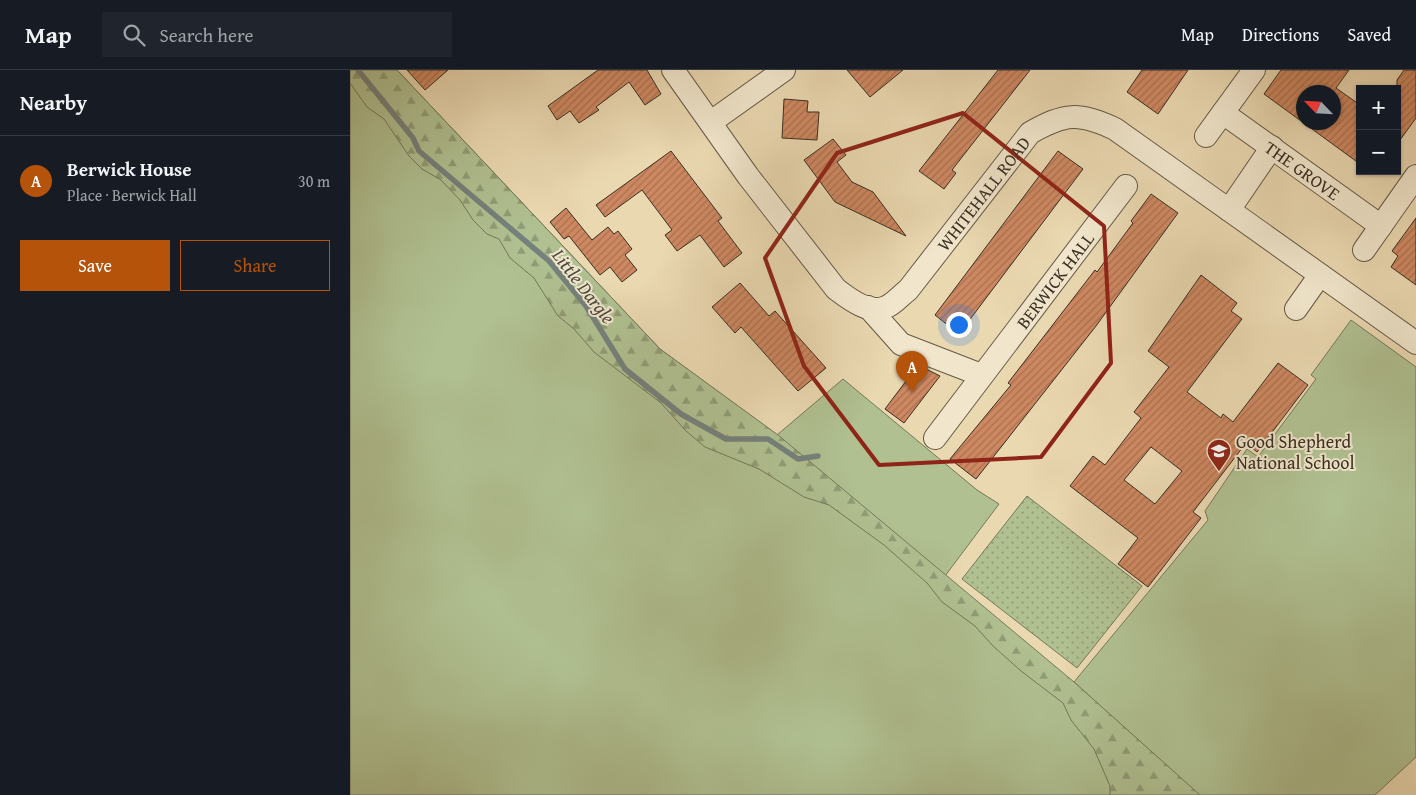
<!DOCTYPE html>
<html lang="en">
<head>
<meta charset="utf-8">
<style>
  :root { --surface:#171b24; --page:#20242c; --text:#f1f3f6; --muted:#9ea1a6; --line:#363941; --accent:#b45309 }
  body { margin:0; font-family:"Gentium Book Plus",serif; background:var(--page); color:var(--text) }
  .controls { position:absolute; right:15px; top:15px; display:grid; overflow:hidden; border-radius:0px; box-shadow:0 1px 4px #0004 }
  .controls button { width:45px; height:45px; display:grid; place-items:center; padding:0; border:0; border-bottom:1px solid var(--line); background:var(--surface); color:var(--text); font:25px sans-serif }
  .compass { position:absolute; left:946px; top:15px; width:45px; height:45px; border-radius:50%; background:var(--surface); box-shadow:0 1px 4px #0004; rotate:295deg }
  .you { position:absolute; left:608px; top:254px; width:18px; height:18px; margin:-12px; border:4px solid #fff; border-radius:50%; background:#1a73e8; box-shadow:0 0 0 8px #1a73e833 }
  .badge { display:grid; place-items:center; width:32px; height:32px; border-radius:50%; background:var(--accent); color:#fff; font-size:16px; font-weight:700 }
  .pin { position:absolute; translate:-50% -41px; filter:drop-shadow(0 1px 2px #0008) }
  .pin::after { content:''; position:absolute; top:26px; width:18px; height:15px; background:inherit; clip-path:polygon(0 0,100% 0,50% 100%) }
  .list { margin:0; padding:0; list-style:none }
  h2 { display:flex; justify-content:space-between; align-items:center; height:65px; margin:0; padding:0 20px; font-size:21px }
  h2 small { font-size:16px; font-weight:400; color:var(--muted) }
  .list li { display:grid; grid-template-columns:32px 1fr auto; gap:15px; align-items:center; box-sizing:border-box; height:90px; padding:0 20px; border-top:1px solid var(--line) }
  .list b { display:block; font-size:19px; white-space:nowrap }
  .list p { margin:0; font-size:16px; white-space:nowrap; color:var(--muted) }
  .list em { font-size:16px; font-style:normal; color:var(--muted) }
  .actions { display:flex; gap:10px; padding:15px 20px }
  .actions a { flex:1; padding:11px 0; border:1px solid var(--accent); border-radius:0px; text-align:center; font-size:18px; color:var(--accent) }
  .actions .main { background:var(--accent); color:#fff }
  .icon { flex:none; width:28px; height:28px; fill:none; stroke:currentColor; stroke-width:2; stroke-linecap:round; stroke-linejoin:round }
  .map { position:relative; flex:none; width:1066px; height:725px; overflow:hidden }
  header { display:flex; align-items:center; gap:30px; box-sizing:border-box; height:70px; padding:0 25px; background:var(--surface); border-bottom:1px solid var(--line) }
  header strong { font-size:24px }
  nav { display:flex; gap:28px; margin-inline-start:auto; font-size:18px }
  .search { width:350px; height:45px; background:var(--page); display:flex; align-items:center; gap:12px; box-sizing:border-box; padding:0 18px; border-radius:0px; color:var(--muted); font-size:19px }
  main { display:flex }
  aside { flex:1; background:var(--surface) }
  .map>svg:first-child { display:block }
</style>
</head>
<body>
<header>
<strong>Map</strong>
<div class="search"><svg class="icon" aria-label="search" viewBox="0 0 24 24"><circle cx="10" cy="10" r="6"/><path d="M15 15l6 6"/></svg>Search here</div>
<nav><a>Map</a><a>Directions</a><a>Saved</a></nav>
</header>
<main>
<aside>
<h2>Nearby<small></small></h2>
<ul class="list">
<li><span class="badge">A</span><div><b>Berwick House</b><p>Place · Berwick Hall</p></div><em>30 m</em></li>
</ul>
<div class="actions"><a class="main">Save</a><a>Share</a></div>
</aside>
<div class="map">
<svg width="1066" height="725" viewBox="0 0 1066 725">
  <defs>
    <pattern id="forest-firs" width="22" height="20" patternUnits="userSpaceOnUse" patternTransform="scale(1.25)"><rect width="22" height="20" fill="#b0c091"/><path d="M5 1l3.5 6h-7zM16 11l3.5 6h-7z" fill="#909c76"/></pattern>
    <pattern id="park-dots" width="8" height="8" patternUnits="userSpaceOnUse" patternTransform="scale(1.25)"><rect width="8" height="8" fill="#b0c091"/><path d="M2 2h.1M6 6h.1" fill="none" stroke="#909c76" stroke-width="1.8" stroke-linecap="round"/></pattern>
    <pattern id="building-hatch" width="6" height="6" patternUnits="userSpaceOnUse" patternTransform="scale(1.25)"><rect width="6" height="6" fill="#ce8861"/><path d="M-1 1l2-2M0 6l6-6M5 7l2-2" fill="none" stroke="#a87050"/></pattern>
  </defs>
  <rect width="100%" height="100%" fill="#ead8b1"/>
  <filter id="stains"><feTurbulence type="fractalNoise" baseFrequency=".004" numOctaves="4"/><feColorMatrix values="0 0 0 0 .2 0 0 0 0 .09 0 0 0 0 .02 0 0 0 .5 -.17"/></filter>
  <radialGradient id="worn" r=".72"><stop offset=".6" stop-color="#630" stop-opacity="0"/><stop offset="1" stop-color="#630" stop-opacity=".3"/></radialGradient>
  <!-- grass -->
  <path fill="#b0c091" stroke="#74785a" d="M 0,0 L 47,0 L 310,279 L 427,365 L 493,309 L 627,420 L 649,434 L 595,506 L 825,703 L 724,612 L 858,450 L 855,441 L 897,379 L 908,387 L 966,309 L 961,305 L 1001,250 L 1066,297 L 1066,687 L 1025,725 L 0,725 Z"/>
  <!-- forest -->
  <path fill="url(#forest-firs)" stroke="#74785a" d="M 0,0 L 47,0 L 310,279 L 428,365 L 724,612 L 850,725 L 760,725 L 760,716 L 744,679 L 721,650 L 713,633 L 671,601 L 643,576 L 625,556 L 592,532 L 577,513 L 534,475 L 479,435 L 454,427 L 409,399 L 355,377 L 336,361 L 311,333 L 244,282 L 224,259 L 208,246 L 184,208 L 160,188 L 149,169 L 137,164 L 123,150 L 110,130 L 91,110 L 72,99 L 59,86 L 34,49 L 17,37 L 0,13 Z"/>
  <!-- park -->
  <path fill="url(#park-dots)" stroke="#74785a" d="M 677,426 L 792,516 L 727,598 L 612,509 Z"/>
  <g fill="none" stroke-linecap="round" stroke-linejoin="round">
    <!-- stream -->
    <path stroke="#75817c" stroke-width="5.5" d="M 8,0 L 63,68 L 69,81 L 199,191 L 236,236 L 275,299 L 331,344 L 376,369 L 418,369 L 448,389 L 468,386"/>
  </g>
  <!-- building -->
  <path fill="url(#building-hatch)" stroke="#392f23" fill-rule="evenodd" d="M 57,0 L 98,0 L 75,20 Z
    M 248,0 L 297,0 L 311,24 L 295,35 L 279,12 L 246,37 L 249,40 L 229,53 L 220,41 L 207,50 L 198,36 Z
    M 497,0 L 553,0 L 520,27 Z
    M 648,0 L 680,0 L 602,100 L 606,103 L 594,119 L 569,101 Z
    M 792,0 L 838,0 L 808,44 L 777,22 Z
    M 931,0 L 999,0 L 986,18 L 1010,35 L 1010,94 L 914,24 ZM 954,22 L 984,22 L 984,52 L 954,52 Z
    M 1054,0 L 1066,0 L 1066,48 L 1047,74 L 1047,10 Z
    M 434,29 L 458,31 L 457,42 L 469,42 L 467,70 L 432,68 Z
    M 483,69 L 496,85 L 487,92 L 502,112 L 523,122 L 556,166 L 485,132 L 454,90 Z
    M 321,81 L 372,148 L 368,151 L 392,183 L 374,197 L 350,165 L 327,181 L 315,165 L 322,160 L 292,120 L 255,147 L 246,135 Z
    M 708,81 L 733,99 L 609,264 L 585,245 Z
    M 801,124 L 828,143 L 746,256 L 626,409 L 600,389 L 661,315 L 658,313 L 745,200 L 747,202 L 783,153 L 781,151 Z
    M 216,138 L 242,170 L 258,157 L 264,164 L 268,161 L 282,179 L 275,185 L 287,200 L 272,212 L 260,197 L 250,205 L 219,166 L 214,169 L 200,152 Z
    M 1066,148 L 1066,215 L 1041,197 L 1048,186 L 1042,181 Z
    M 851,205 L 887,233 L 881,241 L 892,249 L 837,322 L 871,348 L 873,344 L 883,352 L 928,293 L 958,315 L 907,382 L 896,373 L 843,442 L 851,448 L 798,517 L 768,494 L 788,468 L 720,416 L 743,386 L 755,395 L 791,348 L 784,342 L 819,297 L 798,281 ZM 801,377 L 832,401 L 805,434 L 774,410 Z
    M 390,213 L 419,246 L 425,241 L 476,298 L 448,321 L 391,257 L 385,263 L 362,237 Z
    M 568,295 L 590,306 L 554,353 L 535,339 Z"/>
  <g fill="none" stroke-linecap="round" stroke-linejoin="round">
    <defs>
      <g id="minor">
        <path id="s1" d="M 323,0 L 398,106 L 486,219 C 498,228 519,245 536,237 C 544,234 551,225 558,220 L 680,63 C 715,43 729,42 765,59 L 1066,273"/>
        <path id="s2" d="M 873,43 L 1031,156"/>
        <path d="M 361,52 L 434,0"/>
        <path d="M 856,66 L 904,0"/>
        <path d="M 879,140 L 922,77"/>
        <path d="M 1014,180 L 1066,106"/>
        <path d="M 518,237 L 551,274 L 631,305"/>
        <path d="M 946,239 L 970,205"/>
        <path id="s3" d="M 585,368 L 776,116"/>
      </g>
    </defs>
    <!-- minor casing -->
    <use href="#minor" stroke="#655946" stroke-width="24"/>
    <!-- minor -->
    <use href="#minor" stroke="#f1e6cc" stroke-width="22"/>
  </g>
  <!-- marked area -->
  <path fill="none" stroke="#8f2418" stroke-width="4" stroke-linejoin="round" d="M 613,43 L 754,156 L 761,293 L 691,387 L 529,395 L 454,296 L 415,188 L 487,83 Z"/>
  <!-- icons -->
  <defs>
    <symbol id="school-pin" viewBox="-11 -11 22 30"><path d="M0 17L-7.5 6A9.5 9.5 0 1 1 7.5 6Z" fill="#8f2418" stroke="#f1e6cc"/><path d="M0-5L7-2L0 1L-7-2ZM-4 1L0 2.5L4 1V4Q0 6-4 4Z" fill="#fff"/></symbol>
  </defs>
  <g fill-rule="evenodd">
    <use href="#school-pin" x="855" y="367" width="28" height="38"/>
  </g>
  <g text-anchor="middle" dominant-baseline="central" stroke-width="4" stroke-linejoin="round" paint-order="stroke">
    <!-- street labels -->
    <g font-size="18" fill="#392f23" stroke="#f1e6cc">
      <text stroke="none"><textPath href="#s2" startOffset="98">THE GROVE</textPath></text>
      <text stroke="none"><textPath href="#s1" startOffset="479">WHITEHALL ROAD</textPath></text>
      <text stroke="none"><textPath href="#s3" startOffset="198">BERWICK HALL</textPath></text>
    </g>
    <!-- poi labels -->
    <g font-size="18" fill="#392f23" stroke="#f1e6cc" text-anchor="start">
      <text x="886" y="371">Good Shepherd<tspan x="886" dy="21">National School</tspan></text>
    </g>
    <!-- water labels -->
    <g font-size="19" font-style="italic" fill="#4d4a41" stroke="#f1e6cc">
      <text transform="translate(234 216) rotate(52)">Little Dargle</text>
    </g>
  </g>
  <rect width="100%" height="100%" filter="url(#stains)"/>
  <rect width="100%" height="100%" fill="url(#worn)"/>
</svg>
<div class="controls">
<button>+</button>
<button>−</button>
</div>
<svg class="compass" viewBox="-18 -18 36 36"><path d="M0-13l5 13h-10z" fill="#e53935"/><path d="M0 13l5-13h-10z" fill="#9ea1a6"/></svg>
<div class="you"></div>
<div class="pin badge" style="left:562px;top:322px">A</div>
</div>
</main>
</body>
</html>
